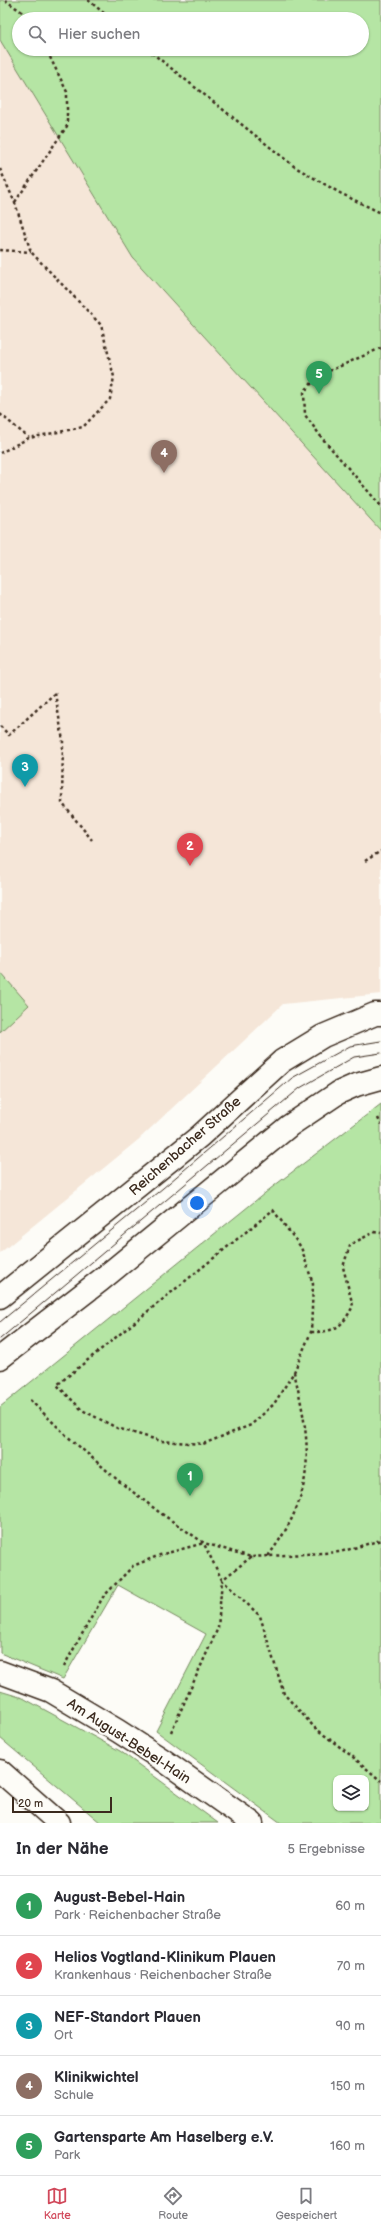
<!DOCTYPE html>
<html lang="de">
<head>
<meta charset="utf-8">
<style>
  :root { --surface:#fff; --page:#f7f7f7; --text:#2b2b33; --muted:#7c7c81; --line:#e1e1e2; --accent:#d1495b }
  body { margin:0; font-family:"Balsamiq Sans",sans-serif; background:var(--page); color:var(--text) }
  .controls { position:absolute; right:12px; bottom:12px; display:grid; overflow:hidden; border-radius:8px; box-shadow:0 1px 3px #0004 }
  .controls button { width:36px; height:36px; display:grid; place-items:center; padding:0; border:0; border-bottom:1px solid var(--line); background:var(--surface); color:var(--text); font:20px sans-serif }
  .scale { position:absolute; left:12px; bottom:10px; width:100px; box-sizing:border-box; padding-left:4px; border:2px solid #3b2a1e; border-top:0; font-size:11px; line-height:14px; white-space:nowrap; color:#3b2a1e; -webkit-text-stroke:3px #fdfcf7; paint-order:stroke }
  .you { position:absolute; left:197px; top:1203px; width:14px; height:14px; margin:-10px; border:3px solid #fff; border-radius:50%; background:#1a73e8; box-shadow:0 0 0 6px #1a73e833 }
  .badge { display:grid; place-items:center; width:26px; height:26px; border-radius:50%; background:var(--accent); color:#fff; font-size:13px; font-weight:700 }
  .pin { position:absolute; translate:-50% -33px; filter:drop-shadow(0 1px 2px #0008) }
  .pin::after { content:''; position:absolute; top:21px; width:14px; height:12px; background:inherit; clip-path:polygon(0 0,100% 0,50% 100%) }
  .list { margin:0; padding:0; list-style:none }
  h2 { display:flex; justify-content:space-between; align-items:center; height:52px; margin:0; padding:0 16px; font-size:17px }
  h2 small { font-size:13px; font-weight:400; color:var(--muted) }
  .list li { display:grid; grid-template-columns:26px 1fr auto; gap:12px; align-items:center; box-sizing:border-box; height:60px; padding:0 16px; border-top:1px solid var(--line) }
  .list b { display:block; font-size:15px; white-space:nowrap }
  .list p { margin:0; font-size:13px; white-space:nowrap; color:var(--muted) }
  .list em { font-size:13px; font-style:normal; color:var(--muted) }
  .icon { flex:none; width:22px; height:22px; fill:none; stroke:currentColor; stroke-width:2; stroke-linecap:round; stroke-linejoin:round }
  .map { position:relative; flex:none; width:381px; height:1823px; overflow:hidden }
  .search { position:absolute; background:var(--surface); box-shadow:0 1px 3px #0004; left:12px; right:12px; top:12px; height:44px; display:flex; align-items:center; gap:10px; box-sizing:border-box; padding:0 14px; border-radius:22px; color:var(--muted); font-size:15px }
  .sheet { height:352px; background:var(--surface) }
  nav { display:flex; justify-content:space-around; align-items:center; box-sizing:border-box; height:56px; border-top:1px solid var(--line); background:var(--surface); font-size:11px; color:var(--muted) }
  nav a { display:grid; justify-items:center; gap:2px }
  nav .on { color:var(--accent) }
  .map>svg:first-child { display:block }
</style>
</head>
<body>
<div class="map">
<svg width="381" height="1823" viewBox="0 0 381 1823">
  <rect width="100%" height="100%" fill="#fdfcf7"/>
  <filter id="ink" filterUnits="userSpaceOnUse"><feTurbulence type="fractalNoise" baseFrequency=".025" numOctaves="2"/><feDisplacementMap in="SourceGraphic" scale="8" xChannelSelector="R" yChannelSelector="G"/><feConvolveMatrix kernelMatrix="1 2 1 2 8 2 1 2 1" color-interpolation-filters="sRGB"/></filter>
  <g filter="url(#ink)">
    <!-- built -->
    <path fill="#f5e6d8" d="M 0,40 L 133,258 L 381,531 L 381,994 L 283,1004 L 138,1140 L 0,1253 Z"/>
    <!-- green -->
    <path fill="#b5e5a4" stroke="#788861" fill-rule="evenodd" d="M 0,0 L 381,0 L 381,531 L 133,258 L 0,40 ZM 19,19 L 362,19 L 362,49 L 19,49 Z
      M 0,972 L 29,1005 L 0,1032 Z
      M 381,1104 L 381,1823 L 281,1823 L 156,1731 L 206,1634 L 118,1585 L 63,1679 L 0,1653 L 0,1407 L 270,1189 ZM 336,1778 L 366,1778 L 366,1808 L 336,1808 Z
      M 0,1691 L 23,1698 L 120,1751 L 218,1823 L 101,1823 L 0,1738 Z"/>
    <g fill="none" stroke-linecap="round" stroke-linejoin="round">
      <defs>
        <path id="minor" d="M 0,1672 L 51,1691 L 118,1731 L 163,1760 L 252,1823
          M 0,1771 L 59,1823"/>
        <path id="tertiary" d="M 0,1297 L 200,1136 L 282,1061 L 323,1036 L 375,1014 L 381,1014
          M 0,1358 L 101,1280 L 289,1126 L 338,1093 L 356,1085 L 381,1078"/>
      </defs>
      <!-- minor casing -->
      <use href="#minor" stroke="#3b2a1e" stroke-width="25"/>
      <!-- tertiary casing -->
      <use href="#tertiary" stroke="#3b2a1e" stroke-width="25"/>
      <!-- path -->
      <path stroke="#3b2a1e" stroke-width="2.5" stroke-dasharray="3 3" stroke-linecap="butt" d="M 5,0 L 32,19
        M 88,0 L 111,19
        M 147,49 L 295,167 L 340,193 L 381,213
        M 0,169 L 15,203 L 31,252 L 101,325 L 114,377 L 110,399 L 83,427 L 29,438 L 0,453
        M 15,202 L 67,126 L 67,92 L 46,49
        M 0,250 L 31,252
        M 381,348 L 318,376 L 304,392 L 305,415 L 322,438 L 381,506
        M 0,414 L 29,438
        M 55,693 L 63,741 L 62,803 L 92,840
        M 0,726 L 9,735 L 55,693
        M 365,861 L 381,851
        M 378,1118 L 381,1125
        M 273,1210 L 301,1247 L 313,1284 L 311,1332 L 294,1372 L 274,1404 L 251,1425 L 203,1444 L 161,1441 L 117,1428 L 82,1410 L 57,1385 Z
        M 311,1332 C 336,1332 342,1327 353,1306 L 343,1267 L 350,1245 L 374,1232 L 381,1233
        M 30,1400 L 67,1436 L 120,1482 L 159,1512 L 204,1543 L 251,1557 L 340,1552 L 381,1540
        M 268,1556 C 317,1492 312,1447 294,1372
        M 251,1557 L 222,1580 L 260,1616 L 284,1694 L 315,1728 L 353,1757 L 381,1781
        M 64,1666 L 103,1597 L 133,1566 L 160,1555 L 204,1543
        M 171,1732 L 218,1628 L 222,1580 L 204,1544"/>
      <!-- minor -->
      <use href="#minor" stroke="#fdfcf7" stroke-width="22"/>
      <!-- tertiary -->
      <use href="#tertiary" stroke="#fdfcf7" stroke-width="22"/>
      <!-- tram -->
      <path stroke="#3b2a1e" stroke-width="1" d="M 0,1322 L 163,1188 L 292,1078 L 350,1046 L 381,1041
        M 0,1339 L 300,1088 L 354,1057 L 381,1053"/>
    </g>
  </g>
  <g text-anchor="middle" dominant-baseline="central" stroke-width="4" stroke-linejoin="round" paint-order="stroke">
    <!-- street labels -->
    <g font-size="14" fill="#3b2a1e" stroke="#fdfcf7">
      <text transform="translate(185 1146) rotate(-41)">Reichenbacher Straße</text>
      <text transform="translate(129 1741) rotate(33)">Am August-Bebel-Hain</text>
    </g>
  </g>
</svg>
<div class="controls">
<button><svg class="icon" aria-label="layers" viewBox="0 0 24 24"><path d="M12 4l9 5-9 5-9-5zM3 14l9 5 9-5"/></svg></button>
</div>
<div class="scale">20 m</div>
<div class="you"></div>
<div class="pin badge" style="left:190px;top:1496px;background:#2e9e5b">1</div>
<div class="pin badge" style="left:190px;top:866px;background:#e0444e">2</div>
<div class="pin badge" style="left:25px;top:787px;background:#0f9aa8">3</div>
<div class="pin badge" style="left:164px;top:473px;background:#8d6e63">4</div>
<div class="pin badge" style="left:319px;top:394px;background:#2e9e5b">5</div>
<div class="search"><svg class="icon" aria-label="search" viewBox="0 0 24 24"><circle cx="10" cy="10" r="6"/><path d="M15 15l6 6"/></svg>Hier suchen</div>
</div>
<section class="sheet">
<h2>In der Nähe<small>5 Ergebnisse</small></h2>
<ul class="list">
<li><span class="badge" style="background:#2e9e5b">1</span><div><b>August-Bebel-Hain</b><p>Park · Reichenbacher Straße</p></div><em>60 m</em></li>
<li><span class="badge" style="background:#e0444e">2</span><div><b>Helios Vogtland-Klinikum Plauen</b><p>Krankenhaus · Reichenbacher Straße</p></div><em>70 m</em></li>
<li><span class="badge" style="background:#0f9aa8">3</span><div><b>NEF-Standort Plauen</b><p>Ort</p></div><em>90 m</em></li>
<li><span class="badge" style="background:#8d6e63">4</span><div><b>Klinikwichtel</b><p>Schule</p></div><em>150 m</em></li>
<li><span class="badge" style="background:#2e9e5b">5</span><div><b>Gartensparte Am Haselberg e.V.</b><p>Park</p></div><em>160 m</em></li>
</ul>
</section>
<nav>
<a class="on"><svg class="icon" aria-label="map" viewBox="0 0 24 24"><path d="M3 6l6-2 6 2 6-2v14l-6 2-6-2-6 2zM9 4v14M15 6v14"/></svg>Karte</a>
<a><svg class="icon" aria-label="directions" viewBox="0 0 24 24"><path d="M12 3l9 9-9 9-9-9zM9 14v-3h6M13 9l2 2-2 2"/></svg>Route</a>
<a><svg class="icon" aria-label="saved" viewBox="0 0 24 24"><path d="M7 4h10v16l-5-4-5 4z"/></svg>Gespeichert</a>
</nav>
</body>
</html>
